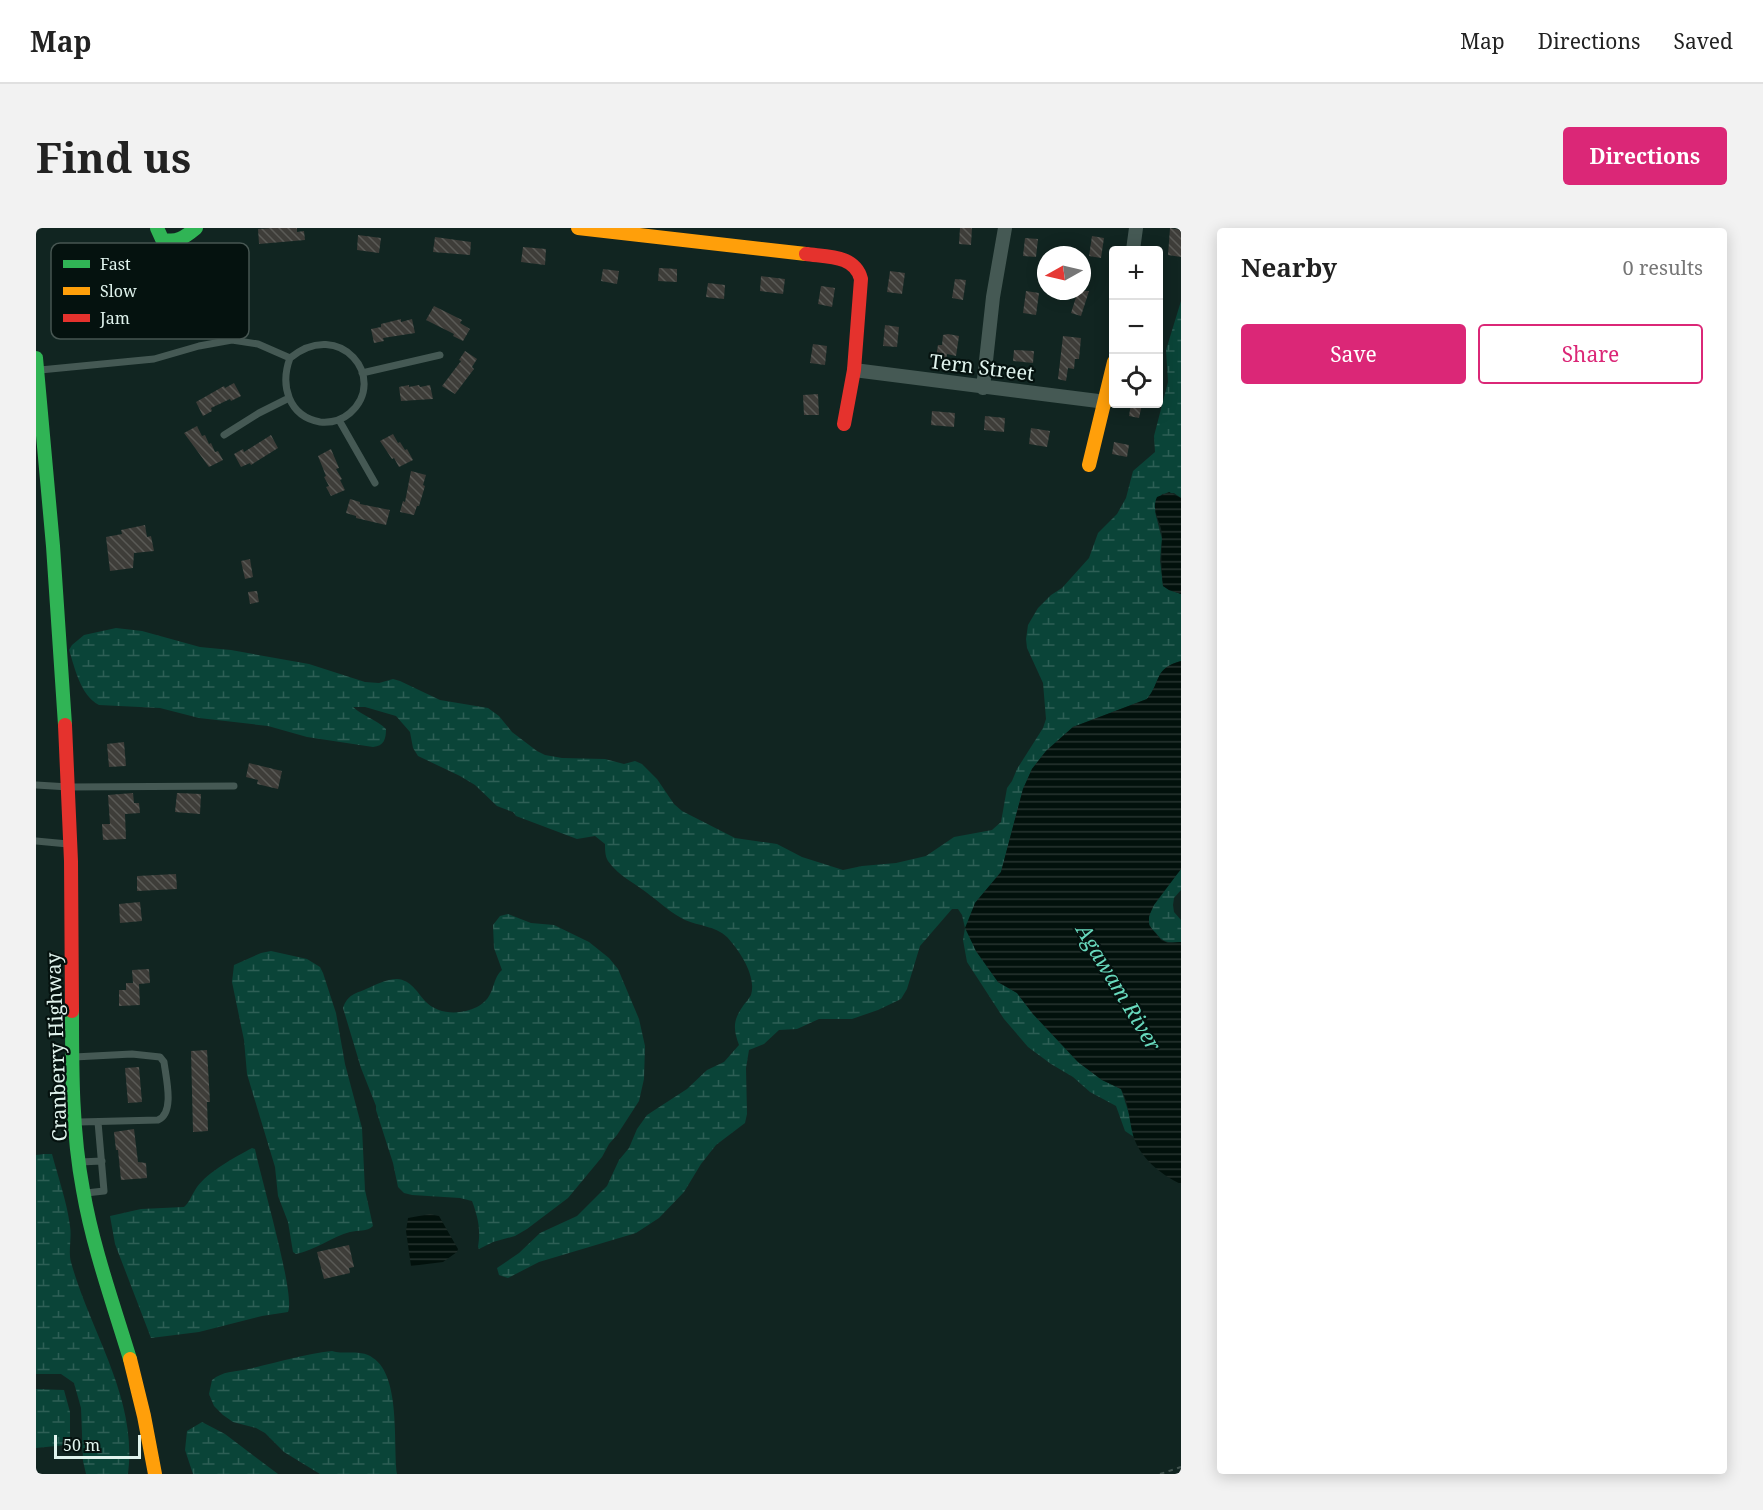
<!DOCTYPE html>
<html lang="en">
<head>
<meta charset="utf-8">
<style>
  :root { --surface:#fff; --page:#f2f2f2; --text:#222; --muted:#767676; --line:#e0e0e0; --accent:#db2777 }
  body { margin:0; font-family:"Noto Serif",serif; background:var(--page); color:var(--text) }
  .controls { position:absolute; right:18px; top:18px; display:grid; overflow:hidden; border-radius:6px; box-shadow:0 3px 15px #0003 }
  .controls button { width:54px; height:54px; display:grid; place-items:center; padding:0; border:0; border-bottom:2px solid var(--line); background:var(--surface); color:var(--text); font:30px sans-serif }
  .compass { position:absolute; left:1001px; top:18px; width:54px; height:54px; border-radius:50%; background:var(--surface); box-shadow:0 3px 15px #0003; rotate:262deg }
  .scale { position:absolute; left:18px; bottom:15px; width:87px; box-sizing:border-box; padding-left:6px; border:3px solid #e0f3ed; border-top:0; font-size:16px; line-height:21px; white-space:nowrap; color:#e0f3ed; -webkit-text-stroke:4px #05120f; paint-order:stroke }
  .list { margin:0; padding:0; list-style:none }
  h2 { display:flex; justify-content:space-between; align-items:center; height:78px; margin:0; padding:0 24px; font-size:26px }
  h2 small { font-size:20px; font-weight:400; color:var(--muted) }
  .actions { display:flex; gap:12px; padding:18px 24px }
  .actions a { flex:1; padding:14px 0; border:2px solid var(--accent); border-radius:6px; text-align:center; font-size:21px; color:var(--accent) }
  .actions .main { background:var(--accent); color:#fff }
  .icon { flex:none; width:33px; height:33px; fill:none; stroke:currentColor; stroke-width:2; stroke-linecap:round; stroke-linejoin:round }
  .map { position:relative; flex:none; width:1145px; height:1246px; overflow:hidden; border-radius:6px }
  header { display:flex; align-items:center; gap:36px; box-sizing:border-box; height:84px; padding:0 30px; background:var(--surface); border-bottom:2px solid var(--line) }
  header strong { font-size:28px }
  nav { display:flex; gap:33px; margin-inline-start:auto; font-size:21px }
  .intro { display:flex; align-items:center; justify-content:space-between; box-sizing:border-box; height:144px; padding:0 36px }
  h1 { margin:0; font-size:42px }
  .button { padding:15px 27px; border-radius:6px; background:var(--accent); color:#fff; font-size:21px; font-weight:700 }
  main { display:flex; gap:36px; padding:0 36px }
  aside { flex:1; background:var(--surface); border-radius:6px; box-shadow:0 3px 15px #0003 }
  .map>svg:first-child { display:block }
</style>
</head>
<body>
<header>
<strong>Map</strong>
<nav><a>Map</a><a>Directions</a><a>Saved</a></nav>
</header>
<div class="intro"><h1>Find us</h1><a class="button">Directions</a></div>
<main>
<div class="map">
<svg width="1145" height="1246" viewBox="0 0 1145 1246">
  <defs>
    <pattern id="wetland-marsh" width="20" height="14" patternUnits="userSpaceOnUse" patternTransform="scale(1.5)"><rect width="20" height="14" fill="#0a4438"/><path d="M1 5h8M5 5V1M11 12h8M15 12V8" fill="none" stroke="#2d5f55"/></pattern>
    <pattern id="water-rules" width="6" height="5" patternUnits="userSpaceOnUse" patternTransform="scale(1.5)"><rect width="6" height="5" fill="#02110c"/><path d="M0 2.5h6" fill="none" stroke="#273430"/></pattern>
    <pattern id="building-back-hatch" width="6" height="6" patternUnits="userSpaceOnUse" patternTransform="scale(1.5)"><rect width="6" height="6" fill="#3e3d39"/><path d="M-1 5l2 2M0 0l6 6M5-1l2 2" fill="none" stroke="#5a5a56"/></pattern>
  </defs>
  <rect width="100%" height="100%" fill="#112521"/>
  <!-- wetland -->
  <path fill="url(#wetland-marsh)" d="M 1145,73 L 1145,270 L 1138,265 L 1126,266 L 1119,284 L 1126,311 L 1124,332 L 1127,358 L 1133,362 L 1145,366 L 1145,433 C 1118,440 1125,454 1111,471 L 1037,499 L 1010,523 L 996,541 L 987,561 L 965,644 L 939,675 L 933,705 L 940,723 L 962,754 L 981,765 L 997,786 L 1042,834 L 1066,852 L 1085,861 L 1093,886 L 1098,909 L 1089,903 L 1080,878 L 1054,864 L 1037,849 L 1015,836 L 992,819 L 968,791 L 931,734 L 927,712 L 929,700 L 926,687 L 922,681 L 916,681 L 884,718 L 871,761 L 865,771 L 842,782 L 816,791 L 783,791 L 761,801 L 743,802 L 728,816 L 713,822 L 710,840 L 711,886 L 709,895 L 680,917 L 665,936 L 648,964 L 623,990 L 600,1005 L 503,1034 L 472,1050 L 463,1047 L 461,1040 L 483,1025 L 504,1005 L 541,988 L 571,958 L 583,932 L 593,920 L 601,901 L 611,887 L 651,861 L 671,842 L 688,834 L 703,817 C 697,801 697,792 707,778 C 709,775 713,771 715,767 C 721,748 703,722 691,709 C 679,698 663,698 649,692 C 635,685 627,677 615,668 C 601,656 583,649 572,633 C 569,628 569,621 569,616 L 559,608 L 541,611 L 480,588 L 477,584 L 461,578 L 439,557 L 424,548 L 382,528 L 377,520 L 374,504 L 360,488 L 329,479 L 317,479 C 327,488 341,492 350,501 C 350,511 348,518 337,519 L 271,509 L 232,498 L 163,490 L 124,480 L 63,477 C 44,467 39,440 33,422 L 36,417 L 48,407 L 80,400 L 106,403 L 164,419 L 195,422 L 273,436 L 329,454 L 343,455 L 357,451 L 364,453 L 404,472 L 452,480 L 463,488 L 476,504 L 501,523 L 509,527 L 526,530 L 569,531 L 588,536 L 599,533 L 606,536 L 621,551 L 638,576 L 646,583 L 699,610 L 741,616 L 766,629 L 807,642 L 826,638 L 860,635 L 890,628 L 918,609 L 956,602 L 965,594 L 971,560 L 976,553 L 981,541 L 1007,500 L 1010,491 L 1007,455 L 991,420 L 990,411 L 992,397 L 1002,380 L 1015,367 L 1026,360 L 1053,330 L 1062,305 L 1081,286 L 1090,270 L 1097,243 L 1119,224 L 1118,208 L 1132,154 L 1130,122 Z
    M 1145,641 L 1145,662 L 1138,670 L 1137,677 L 1138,684 L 1145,692 L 1145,714 C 1133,715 1127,715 1120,705 C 1118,703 1115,701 1114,698 C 1107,682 1136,653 1145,641 Z
    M 472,686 L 495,695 L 518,697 L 553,714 L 573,730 L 582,741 L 603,791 L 609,818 L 608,851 L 603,873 L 581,907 L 573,916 L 566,929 L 532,970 L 491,1001 L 479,1008 L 457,1014 L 443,1021 L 442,1019 C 445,1002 442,989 436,973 L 424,970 L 376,967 L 368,965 L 362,959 L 357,935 L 340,882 L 340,878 L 325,840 L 307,780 C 312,766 319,766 330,761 C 339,757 351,751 361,751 C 375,752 381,764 389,773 C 402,787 425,787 441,779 C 461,768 454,753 466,742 L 458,720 L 457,697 L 464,688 Z
    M 235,723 L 271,731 L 284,739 L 287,745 L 300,785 L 309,836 L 326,900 L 329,962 L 337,998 C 331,1004 322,1002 314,1004 C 297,1008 278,1023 260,1026 L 257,1024 L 252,994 L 242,968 L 239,939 L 211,846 L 208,812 L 196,754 L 198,737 L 225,725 Z
    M 216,920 L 219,921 C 224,947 260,1068 252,1084 L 226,1088 L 163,1104 L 115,1110 L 79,1016 L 74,988 L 105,981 L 148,979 C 154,974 156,966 161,959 C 172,944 199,929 216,920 Z
    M 8,926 L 16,926 C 22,949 31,974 34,998 C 36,1010 32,1023 35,1034 C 54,1104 102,1170 92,1246 L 50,1246 L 47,1233 L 45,1180 L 38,1155 L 25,1146 L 0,1146 L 0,927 Z
    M 296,1123 C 309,1127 325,1121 337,1130 C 365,1148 357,1217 361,1246 L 284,1246 L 248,1224 L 229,1205 L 220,1200 L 197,1194 L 187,1187 L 178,1178 L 173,1166 L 176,1152 C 187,1143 198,1144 212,1141 C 240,1135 267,1126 296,1123 Z
    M 0,1161 L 28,1162 L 34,1184 L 34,1214 L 30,1217 L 0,1220 Z
    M 166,1194 L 189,1206 L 242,1246 L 157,1246 L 149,1222 L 151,1203 Z"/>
  <!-- water -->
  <path fill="url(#water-rules)" d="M 1133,264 L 1145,270 L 1145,366 L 1133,362 L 1127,358 C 1125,341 1125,326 1126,310 C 1127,295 1114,284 1121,269 Z
    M 1145,433 L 1145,641 L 1118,677 L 1113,688 L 1113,697 L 1125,712 L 1132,715 L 1145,714 L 1145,956 C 1125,947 1103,929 1097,907 C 1093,892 1093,875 1085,861 L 1066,852 L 1042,834 L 997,786 L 981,765 L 962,754 L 940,723 L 929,700 L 939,675 L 965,644 L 987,561 L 996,541 L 1010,523 L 1037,499 L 1111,471 C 1125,454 1118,440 1145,433 Z
    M 394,986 L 403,988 L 422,1021 L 421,1024 L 407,1034 L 375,1038 L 370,1003 L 372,990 Z"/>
  <!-- building -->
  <path fill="url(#building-back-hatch)" d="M 236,0 L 261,0 L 261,4 L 268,3 L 269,12 L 223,16 L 222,1 Z
    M 924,0 L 936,0 L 935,17 L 923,16 Z
    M 1134,0 L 1145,2 L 1145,29 L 1132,27 Z
    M 322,7 L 345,10 L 343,25 L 321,22 Z
    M 1056,8 L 1068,10 L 1065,30 L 1053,28 Z
    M 399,9 L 435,14 L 434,27 L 397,24 Z
    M 989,10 L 1002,11 L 1000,29 L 987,28 Z
    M 487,19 L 510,21 L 509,37 L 485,34 Z
    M 623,40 L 641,41 L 641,54 L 622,53 Z
    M 567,41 L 583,43 L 581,56 L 565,53 Z
    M 854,43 L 869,45 L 866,66 L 851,64 Z
    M 725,48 L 749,51 L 747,66 L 724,63 Z
    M 919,51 L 930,52 L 927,72 L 916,70 Z
    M 672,55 L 689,57 L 688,71 L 670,69 Z
    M 785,58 L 799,60 L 796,79 L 782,76 Z
    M 990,63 L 1003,65 L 1000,87 L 987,85 Z
    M 1042,63 L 1053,63 L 1045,88 L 1035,85 Z
    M 398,78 L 426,92 L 424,95 L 434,101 L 427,113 L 417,108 L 418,106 L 390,92 Z
    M 365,91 L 365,94 L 376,91 L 379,105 L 347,110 L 348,113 L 338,115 L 335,101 L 345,99 L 345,96 Z
    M 849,97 L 863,99 L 861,119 L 847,118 Z
    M 912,106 L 923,108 L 920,128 L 911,126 L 910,131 L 900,129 L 902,117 L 906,117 L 907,107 Z
    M 1027,108 L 1045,110 L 1043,131 L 1039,131 L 1038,141 L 1032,140 L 1030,153 L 1022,151 Z
    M 777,116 L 791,118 L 789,137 L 774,135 Z
    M 978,122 L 998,123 L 997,135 L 977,133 Z
    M 429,123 L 441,131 L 436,139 L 438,141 L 419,166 L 406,158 L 425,133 L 423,132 Z
    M 198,155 L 205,168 L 195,173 L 194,171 L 175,180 L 176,183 L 167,188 L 160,174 L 188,158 L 189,160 Z
    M 373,157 L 373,159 L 383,157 L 384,159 L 394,157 L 397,171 L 365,173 L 363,159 Z
    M 782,166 L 783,187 L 768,187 L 767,167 Z
    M 1095,176 L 1106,176 L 1103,190 L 1093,188 Z
    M 896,183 L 919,185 L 918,199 L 895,197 Z
    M 949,188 L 969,190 L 968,204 L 948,202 Z
    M 161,198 L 166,208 L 169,207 L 173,216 L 175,215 L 179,224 L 182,223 L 187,232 L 173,239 L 148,205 Z
    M 995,200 L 1014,203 L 1011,219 L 993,216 Z
    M 357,206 L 362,215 L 364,214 L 369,222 L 371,221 L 377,232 L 363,239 L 358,230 L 356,231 L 344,213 Z
    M 235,207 L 242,220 L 215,237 L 214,235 L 205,239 L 198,226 L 207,221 L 208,224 Z
    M 1078,214 L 1093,217 L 1091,229 L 1076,226 Z
    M 295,221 L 303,240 L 300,241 L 306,251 L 304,252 L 309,262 L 295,268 L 290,259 L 293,258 L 288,249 L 290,248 L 282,228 Z
    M 375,243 L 390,247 L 387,257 L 389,258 L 383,278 L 381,278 L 378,287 L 364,284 L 367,273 L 369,274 Z
    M 314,271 L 324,274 L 324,276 L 354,282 L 350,297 L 320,290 L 320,288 L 310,285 Z
    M 109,297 L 111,309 L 115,308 L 118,323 L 98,325 L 97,340 L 74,343 L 70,309 L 86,306 L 85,302 Z
    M 214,331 L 217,349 L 209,351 L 205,333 Z
    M 221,363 L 223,374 L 214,376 L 212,364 Z
    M 88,514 L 90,538 L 73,539 L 71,516 Z
    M 213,535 L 246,543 L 242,561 L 221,556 L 222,552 L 210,549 Z
    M 97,565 L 98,575 L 103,575 L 104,585 L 89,586 L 90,611 L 67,612 L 66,596 L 74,596 L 72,567 Z
    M 141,565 L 165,566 L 164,586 L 139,584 Z
    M 140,646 L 141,661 L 101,663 L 101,648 Z
    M 104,674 L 106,693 L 84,695 L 83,676 Z
    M 113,741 L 114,755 L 103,756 L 104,777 L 83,778 L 83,762 L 90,762 L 90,755 L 97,755 L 96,742 Z
    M 171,822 L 174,874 L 171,874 L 172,903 L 157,904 L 155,823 Z
    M 103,839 L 106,874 L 92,875 L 89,840 Z
    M 98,901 L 102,934 L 110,935 L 111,950 L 85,952 L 82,922 L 80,922 L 78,904 Z
    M 313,1017 L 318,1039 L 313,1040 L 314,1045 L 288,1051 L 281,1024 Z"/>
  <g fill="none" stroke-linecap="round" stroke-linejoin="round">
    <!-- path -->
    <path stroke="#435450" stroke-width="2" stroke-dasharray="4.5 4.5" stroke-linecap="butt" d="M 1124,1246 L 1145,1239"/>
    <!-- lane -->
    <path stroke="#455954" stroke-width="7" d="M 4,142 L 118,131 L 163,118 L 196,112 L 222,116 L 254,130 C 304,89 353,151 314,185 C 306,192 295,195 284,194 C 252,188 244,157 254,130
      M 326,145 L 404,127
      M 303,192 L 339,255
      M 188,207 L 223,185 L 253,170
      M 0,557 L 33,559 L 198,558
      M 0,613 L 32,616
      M 38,829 L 96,826 L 124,829 L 128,834 C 130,850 139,885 122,892 L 43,894
      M 44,934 L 66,933
      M 50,965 L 68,963 L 62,894"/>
    <!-- street -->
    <path stroke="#455954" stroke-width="14" d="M 1097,22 L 1100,0
      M 818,142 L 1070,174
      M 947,160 L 957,69 L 969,0"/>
    <!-- fast -->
    <path stroke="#30b455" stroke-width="14" d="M 121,0 L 126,11 C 140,16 149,9 160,0
      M 0,130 L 17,318 L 29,497
      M 36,783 C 36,843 36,904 47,962 C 57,1020 77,1075 94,1131"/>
    <!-- slow -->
    <path stroke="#ff9f0a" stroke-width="14" d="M 542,0 L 770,26
      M 1053,237 L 1078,134
      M 94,1131 L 108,1188 L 119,1246"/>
    <!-- jam -->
    <path stroke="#e5322d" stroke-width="14" d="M 770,26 C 791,29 819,27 825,51 L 818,142 L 808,196
      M 29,497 L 35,633 L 36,783"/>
  </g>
  <g text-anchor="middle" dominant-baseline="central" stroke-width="4.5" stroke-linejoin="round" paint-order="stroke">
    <!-- street labels -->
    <g font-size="20" fill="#e0f3ed" stroke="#05120f">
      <text transform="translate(946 139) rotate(7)">Tern Street</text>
      <text transform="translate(20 819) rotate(-92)">Cranberry Highway</text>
    </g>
    <!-- water labels -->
    <g font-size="21" font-style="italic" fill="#68d9bd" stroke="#05120f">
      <text transform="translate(1083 759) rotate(59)">Agawam River</text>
    </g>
  </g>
  <!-- legend -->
  <rect x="15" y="15" width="198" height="96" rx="9" fill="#05120f" stroke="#475652" stroke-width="1.5"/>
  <rect x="27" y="32" width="27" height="8" fill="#30b455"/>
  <rect x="27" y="59" width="27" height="8" fill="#ff9f0a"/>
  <rect x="27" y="86" width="27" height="8" fill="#e5322d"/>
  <g font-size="16" fill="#e0f3ed">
    <text x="64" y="42">Fast</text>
    <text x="64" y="69">Slow</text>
    <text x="64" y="96">Jam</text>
  </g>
</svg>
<div class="controls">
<button>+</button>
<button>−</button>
<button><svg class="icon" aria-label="locate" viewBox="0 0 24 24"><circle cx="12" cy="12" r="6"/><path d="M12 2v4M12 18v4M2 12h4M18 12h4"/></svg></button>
</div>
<svg class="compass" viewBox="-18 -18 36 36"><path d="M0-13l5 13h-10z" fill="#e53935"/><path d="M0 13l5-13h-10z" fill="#767676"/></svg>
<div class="scale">50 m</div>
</div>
<aside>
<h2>Nearby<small>0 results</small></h2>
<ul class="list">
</ul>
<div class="actions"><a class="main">Save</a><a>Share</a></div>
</aside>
</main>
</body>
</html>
